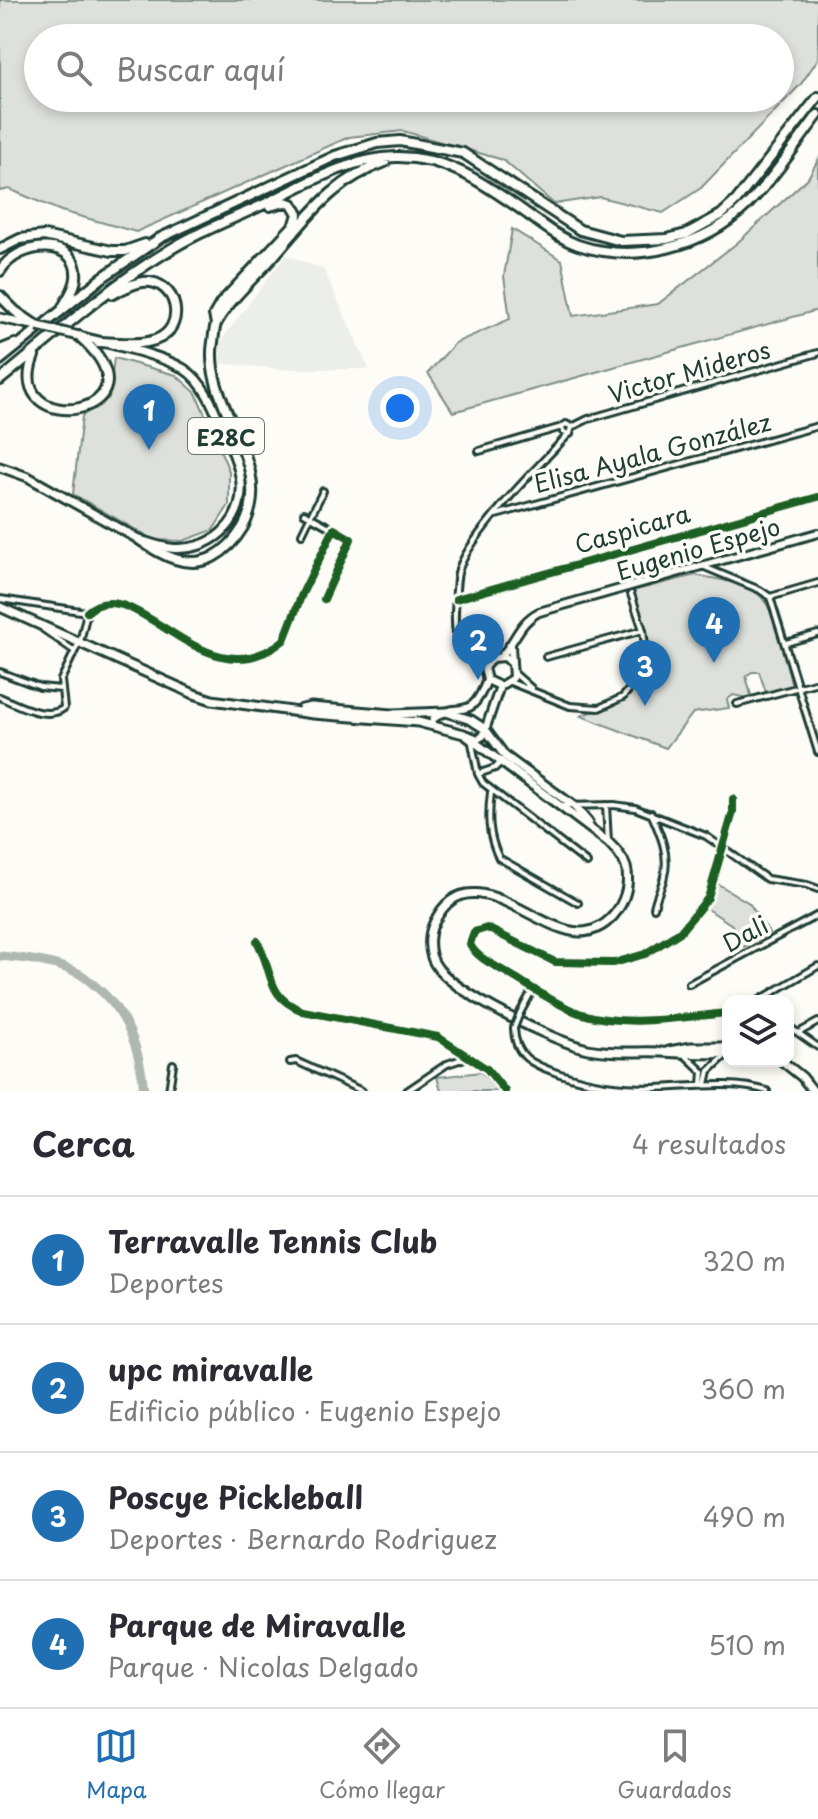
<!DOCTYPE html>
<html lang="es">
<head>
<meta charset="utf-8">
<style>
  :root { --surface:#fff; --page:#f7f7f7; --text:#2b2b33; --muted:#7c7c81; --line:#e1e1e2; --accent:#1f6fb2 }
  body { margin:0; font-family:"Playpen Sans",sans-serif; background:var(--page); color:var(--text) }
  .controls { position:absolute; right:24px; bottom:24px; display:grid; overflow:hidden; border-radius:16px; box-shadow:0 4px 12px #0003 }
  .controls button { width:72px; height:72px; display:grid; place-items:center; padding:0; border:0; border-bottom:2px solid var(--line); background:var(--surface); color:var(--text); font:40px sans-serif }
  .you { position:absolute; left:400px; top:408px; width:28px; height:28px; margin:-20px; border:6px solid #fff; border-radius:50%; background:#1a73e8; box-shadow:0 0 0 12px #1a73e833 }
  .badge { display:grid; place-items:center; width:52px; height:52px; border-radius:50%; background:var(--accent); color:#fff; font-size:26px; font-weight:700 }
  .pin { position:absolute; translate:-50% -66px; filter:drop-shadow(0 2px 4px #0008) }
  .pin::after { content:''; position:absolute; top:42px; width:28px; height:24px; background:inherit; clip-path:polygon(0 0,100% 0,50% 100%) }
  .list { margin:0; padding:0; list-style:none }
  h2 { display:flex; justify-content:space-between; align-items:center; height:104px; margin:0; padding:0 32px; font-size:34px }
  h2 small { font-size:26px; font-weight:400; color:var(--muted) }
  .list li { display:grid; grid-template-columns:52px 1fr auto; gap:24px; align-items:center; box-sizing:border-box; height:128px; padding:0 32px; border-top:2px solid var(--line) }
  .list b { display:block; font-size:30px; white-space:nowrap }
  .list p { margin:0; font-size:26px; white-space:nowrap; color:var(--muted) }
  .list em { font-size:26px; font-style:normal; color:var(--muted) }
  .icon { flex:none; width:44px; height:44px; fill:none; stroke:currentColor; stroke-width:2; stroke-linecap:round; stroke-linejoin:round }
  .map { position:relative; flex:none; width:818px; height:1091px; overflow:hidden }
  .search { position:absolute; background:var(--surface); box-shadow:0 4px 12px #0003; left:24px; right:24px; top:24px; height:88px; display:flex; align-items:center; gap:20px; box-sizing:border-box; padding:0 28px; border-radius:44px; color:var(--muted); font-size:30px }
  .sheet { height:616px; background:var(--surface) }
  nav { display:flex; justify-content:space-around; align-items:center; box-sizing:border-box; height:112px; border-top:2px solid var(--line); background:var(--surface); font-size:22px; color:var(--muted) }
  nav a { display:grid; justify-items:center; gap:4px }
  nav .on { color:var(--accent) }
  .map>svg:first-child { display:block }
</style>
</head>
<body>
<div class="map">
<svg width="818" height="1091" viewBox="0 0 818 1091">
  <rect width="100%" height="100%" fill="#fdfcf7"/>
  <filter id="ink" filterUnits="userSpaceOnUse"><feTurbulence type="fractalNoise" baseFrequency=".0125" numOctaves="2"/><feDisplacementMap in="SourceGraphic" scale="16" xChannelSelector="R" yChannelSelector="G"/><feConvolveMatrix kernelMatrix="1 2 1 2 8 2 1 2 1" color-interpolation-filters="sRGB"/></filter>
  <g filter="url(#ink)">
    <!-- built -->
    <path fill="#eceee9" d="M 286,255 L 324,270 L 369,369 L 278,369 L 219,363 L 220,342 Z"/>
    <!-- green -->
    <path fill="#dde0db" stroke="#7e8e88" stroke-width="2" fill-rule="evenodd" d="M 0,0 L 818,0 L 818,59 L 801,84 L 701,188 L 663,213 L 600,197 L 554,204 L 503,160 L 403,131 L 349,137 L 136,232 L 61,211 L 9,189 L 0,191 ZM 38,38 L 780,38 L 780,98 L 38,98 Z
      M 818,160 L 818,310 L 453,412 L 428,373 L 455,343 L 510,319 L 504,276 L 512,229 L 562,260 L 573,316 L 658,304 L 737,243 L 808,178 Z
      M 114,358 L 176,375 L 196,393 L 229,471 L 229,505 L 213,530 L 183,541 L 154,540 L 73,494 L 82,416 L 109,398 Z
      M 696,575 C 715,579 741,582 757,593 C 778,609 785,662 792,687 L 767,695 L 759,672 L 752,672 L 746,676 L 752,699 L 733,695 L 727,700 L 729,708 L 693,713 L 666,748 L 581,716 C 594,710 611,706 622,697 C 658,670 644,626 632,591 Z
      M 718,884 L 749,903 L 770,934 L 744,947 L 732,925 L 706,908 Z
      M 481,1072 L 500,1091 L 441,1091 L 437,1077 Z"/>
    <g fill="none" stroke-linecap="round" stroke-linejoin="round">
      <!-- river -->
      <path stroke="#aeb8b1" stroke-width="9" d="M 0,956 C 25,958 55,962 78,973 C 83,975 88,980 93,984 C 127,1011 140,1048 144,1091"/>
      <defs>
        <path id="street" d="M 572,427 L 570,434 L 563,432 L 562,427 L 566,424 L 572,427 L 588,419 L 818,353
          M 479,451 L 562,427
          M 304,513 L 333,529
          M 496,515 L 818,426
          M 302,534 L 323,491
          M 702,566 L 760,590 L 770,597 L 818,752
          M 770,597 L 818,583
          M 0,599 L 87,612
          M 456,599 L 818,497
          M 87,612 C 135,567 205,706 284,640 L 302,594 L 334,529 L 351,539 L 324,599
          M 43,629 L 73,650
          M 786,643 L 818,634
          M 461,650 L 489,660
          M 546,657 L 643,630
          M 484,668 C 458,654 454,641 455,612 C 456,599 455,582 459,569 C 472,532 539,465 568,435
          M 0,672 L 40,687 L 61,689
          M 514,673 L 531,688
          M 510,682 L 570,706 L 599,708 L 623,697 L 641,675 L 646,653 L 643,630 L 631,594
          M 0,697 C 17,705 47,721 64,708 L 61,680 L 81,638 L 87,612
          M 737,704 L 818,682
          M 472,743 L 478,774 L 483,783 L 587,863
          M 478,774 L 495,768 L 500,763
          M 491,792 C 488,816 488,836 499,858 L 578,903
          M 606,805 L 608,842
          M 562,806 L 614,805 L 635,808 L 706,836 L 767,879 L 807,885 L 818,889
          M 651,813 C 660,833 670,855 664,876 C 662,887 656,896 654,908
          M 257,941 C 274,972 265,997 303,1011 L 438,1037 L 487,1069 L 505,1091
          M 689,984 L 818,915
          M 758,1001 L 818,966
          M 520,1013 L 533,989
          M 728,1013 C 681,1017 625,1028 579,1013 C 555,1004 531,987 509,974 C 496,966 476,958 470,944 L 474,932 L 487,928 L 555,962 L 614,963 L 645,954 L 680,932 L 708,898 L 733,812 L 733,799
          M 788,1026 L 818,1047
          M 514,1028 C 515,1058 533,1064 557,1073 C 594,1085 616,1088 655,1088 C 693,1087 731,1080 767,1091
          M 800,1032 L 818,1022
          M 685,1055 L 703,1072 L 702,1084
          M 290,1062 L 296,1061 L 362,1091
          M 706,1084 L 709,1071 L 726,1055
          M 169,1091 L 173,1064
          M 407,1091 L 447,1064 L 468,1057"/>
        <path id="secondary" d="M 511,646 L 513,678 L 500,686 L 487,680 L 484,668 L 492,658 L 505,657 L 512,664
          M 501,656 C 516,641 519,622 539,612 L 818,533
          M 432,725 L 433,719 C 461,698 469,726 487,680
          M 468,735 L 478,739 L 483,736 L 500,686"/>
        <path id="primary" d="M 0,318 L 33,325
          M 0,467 L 28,477 L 140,540 C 150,543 160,547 170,548 C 209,553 244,524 241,483 C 239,463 229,443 221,425 C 213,405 203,381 184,369 C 160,354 108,344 79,336
          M 0,607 L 194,694 L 212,700 L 313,714 L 418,722 L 464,734 L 608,842 C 616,850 623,857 626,867 C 634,896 610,933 579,932 C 535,931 467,852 434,923 C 428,935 428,952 435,964 C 451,992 555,1042 588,1049 C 612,1054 637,1051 661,1052 C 684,1053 705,1055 728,1053
          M 302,709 L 311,707 L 392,714 L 446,712 L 471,720 L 485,729 L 505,756 L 575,807 L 588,822
          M 669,1051 L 691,1047 L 728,1047
          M 782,1061 L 802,1077 L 813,1091"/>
        <path id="highway" d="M 0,249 L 20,239 L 44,236 L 112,251 L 125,251 L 145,244
          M 0,271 C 20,239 80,238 76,278 C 75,289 68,298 63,307
          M 0,296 L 15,311 L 37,326
          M 216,324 L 214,315 L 221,303 L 295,224 L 298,214 L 292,204 L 285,202 L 270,206
          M 98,342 C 116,342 138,346 155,340 C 188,329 178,279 143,282 C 133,283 122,289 113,294
          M 0,350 L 15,344
          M 34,356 C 0,441 172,417 79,336
          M 0,360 L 103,277 L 160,238 L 335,156 L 377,143 L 400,141 L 463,153 L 580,230 L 621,241 L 667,239 L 686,234 L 721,215 L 736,201 L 818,97
          M 0,380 C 53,337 104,290 163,254 C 197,232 235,218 271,201 C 311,181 351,158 396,157 C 446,156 483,183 522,210 C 539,222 558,238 578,245 C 635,264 704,247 747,205 C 774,178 795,145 818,115
          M 140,540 C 161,555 188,570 213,557 C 226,550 236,539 243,527 C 278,465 202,405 213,342 C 214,336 214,329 216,324 C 227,302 255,277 271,259 C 291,237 310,211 333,192 C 348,179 366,169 385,162"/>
      </defs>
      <!-- street casing -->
      <use href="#street" stroke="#1f3d34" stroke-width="10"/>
      <!-- secondary casing -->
      <use href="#secondary" stroke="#1f3d34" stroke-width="12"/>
      <!-- primary casing -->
      <use href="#primary" stroke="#1f3d34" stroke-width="13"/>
      <!-- highway casing -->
      <use href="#highway" stroke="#1f3d34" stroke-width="14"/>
      <!-- street -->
      <use href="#street" stroke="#fdfcf7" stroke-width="4"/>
      <!-- secondary -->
      <use href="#secondary" stroke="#fdfcf7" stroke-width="6"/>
      <!-- primary -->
      <use href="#primary" stroke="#fdfcf7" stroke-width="7"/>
      <!-- highway -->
      <use href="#highway" stroke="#fdfcf7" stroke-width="8"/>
      <defs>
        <path id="street-bridge" d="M 514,1028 L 520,1013"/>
        <path id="primary-bridge" d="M 38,326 L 79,336"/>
      </defs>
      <!-- street-bridge casing -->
      <use href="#street-bridge" stroke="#1f3d34" stroke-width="10" stroke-linecap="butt"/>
      <!-- primary-bridge casing -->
      <use href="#primary-bridge" stroke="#1f3d34" stroke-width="13" stroke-linecap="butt"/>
      <!-- street-bridge -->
      <use href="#street-bridge" stroke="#fdfcf7" stroke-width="4"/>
      <!-- primary-bridge -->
      <use href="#primary-bridge" stroke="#fdfcf7" stroke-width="7"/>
      <defs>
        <path id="cycleway" d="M 456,599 L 818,497
          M 87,612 C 135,567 205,706 284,640 L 302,594 L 334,529 L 351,539 L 324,599
          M 257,941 C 274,972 265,997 303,1011 L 438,1037 L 487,1069 L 505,1091
          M 728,1013 C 681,1017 625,1028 579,1013 C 555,1004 531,987 509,974 C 496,966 476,958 470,944 L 474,932 L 487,928 L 555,962 L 614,963 L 645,954 L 680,932 L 708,898 L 733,812 L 733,799"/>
      </defs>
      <!-- cycleway casing -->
      <use href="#cycleway" stroke="#fdfcf7" stroke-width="13"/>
      <!-- cycleway -->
      <use href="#cycleway" stroke="#1b5e20" stroke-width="8"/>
    </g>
  </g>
  <g text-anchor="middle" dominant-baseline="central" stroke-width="7" stroke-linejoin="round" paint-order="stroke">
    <!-- shield labels -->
    <rect fill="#fdfcf7" stroke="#62766e" stroke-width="2" x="188" y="418" width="76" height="36" rx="6"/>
    <g font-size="22" font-weight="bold" fill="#1f3d34">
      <text x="226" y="436">E28C</text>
    </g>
    <!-- street labels -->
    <g font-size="24" fill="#1f3d34" stroke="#fdfcf7">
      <text transform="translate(689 371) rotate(-16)">Victor Mideros</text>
      <text transform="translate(652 452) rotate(-15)">Elisa Ayala González</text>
      <text transform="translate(632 528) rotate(-16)">Caspicara</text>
      <text transform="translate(698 548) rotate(-16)">Eugenio Espejo</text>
      <text transform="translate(745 933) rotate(-28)">Dali</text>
    </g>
  </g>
</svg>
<div class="controls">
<button><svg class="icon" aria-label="layers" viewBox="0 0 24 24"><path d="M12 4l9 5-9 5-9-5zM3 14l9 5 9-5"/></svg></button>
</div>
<div class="you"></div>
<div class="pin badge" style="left:149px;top:450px">1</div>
<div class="pin badge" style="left:478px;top:680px">2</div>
<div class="pin badge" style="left:645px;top:706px">3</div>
<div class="pin badge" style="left:714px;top:663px">4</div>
<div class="search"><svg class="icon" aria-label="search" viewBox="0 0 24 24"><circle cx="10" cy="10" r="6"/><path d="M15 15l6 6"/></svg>Buscar aquí</div>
</div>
<section class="sheet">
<h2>Cerca<small>4 resultados</small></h2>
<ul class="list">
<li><span class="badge">1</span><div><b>Terravalle Tennis Club</b><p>Deportes</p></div><em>320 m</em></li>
<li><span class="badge">2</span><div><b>upc miravalle</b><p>Edificio público · Eugenio Espejo</p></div><em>360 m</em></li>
<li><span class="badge">3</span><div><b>Poscye Pickleball</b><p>Deportes · Bernardo Rodriguez</p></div><em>490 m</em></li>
<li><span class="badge">4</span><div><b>Parque de Miravalle</b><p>Parque · Nicolas Delgado</p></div><em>510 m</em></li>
</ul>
</section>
<nav>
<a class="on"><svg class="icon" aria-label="map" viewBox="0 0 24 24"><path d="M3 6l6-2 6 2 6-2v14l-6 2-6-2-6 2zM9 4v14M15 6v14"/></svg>Mapa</a>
<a><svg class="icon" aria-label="directions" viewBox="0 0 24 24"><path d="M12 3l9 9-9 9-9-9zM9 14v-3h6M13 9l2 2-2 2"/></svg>Cómo llegar</a>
<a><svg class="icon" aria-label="saved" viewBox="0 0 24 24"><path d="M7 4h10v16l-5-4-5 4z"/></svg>Guardados</a>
</nav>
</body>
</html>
